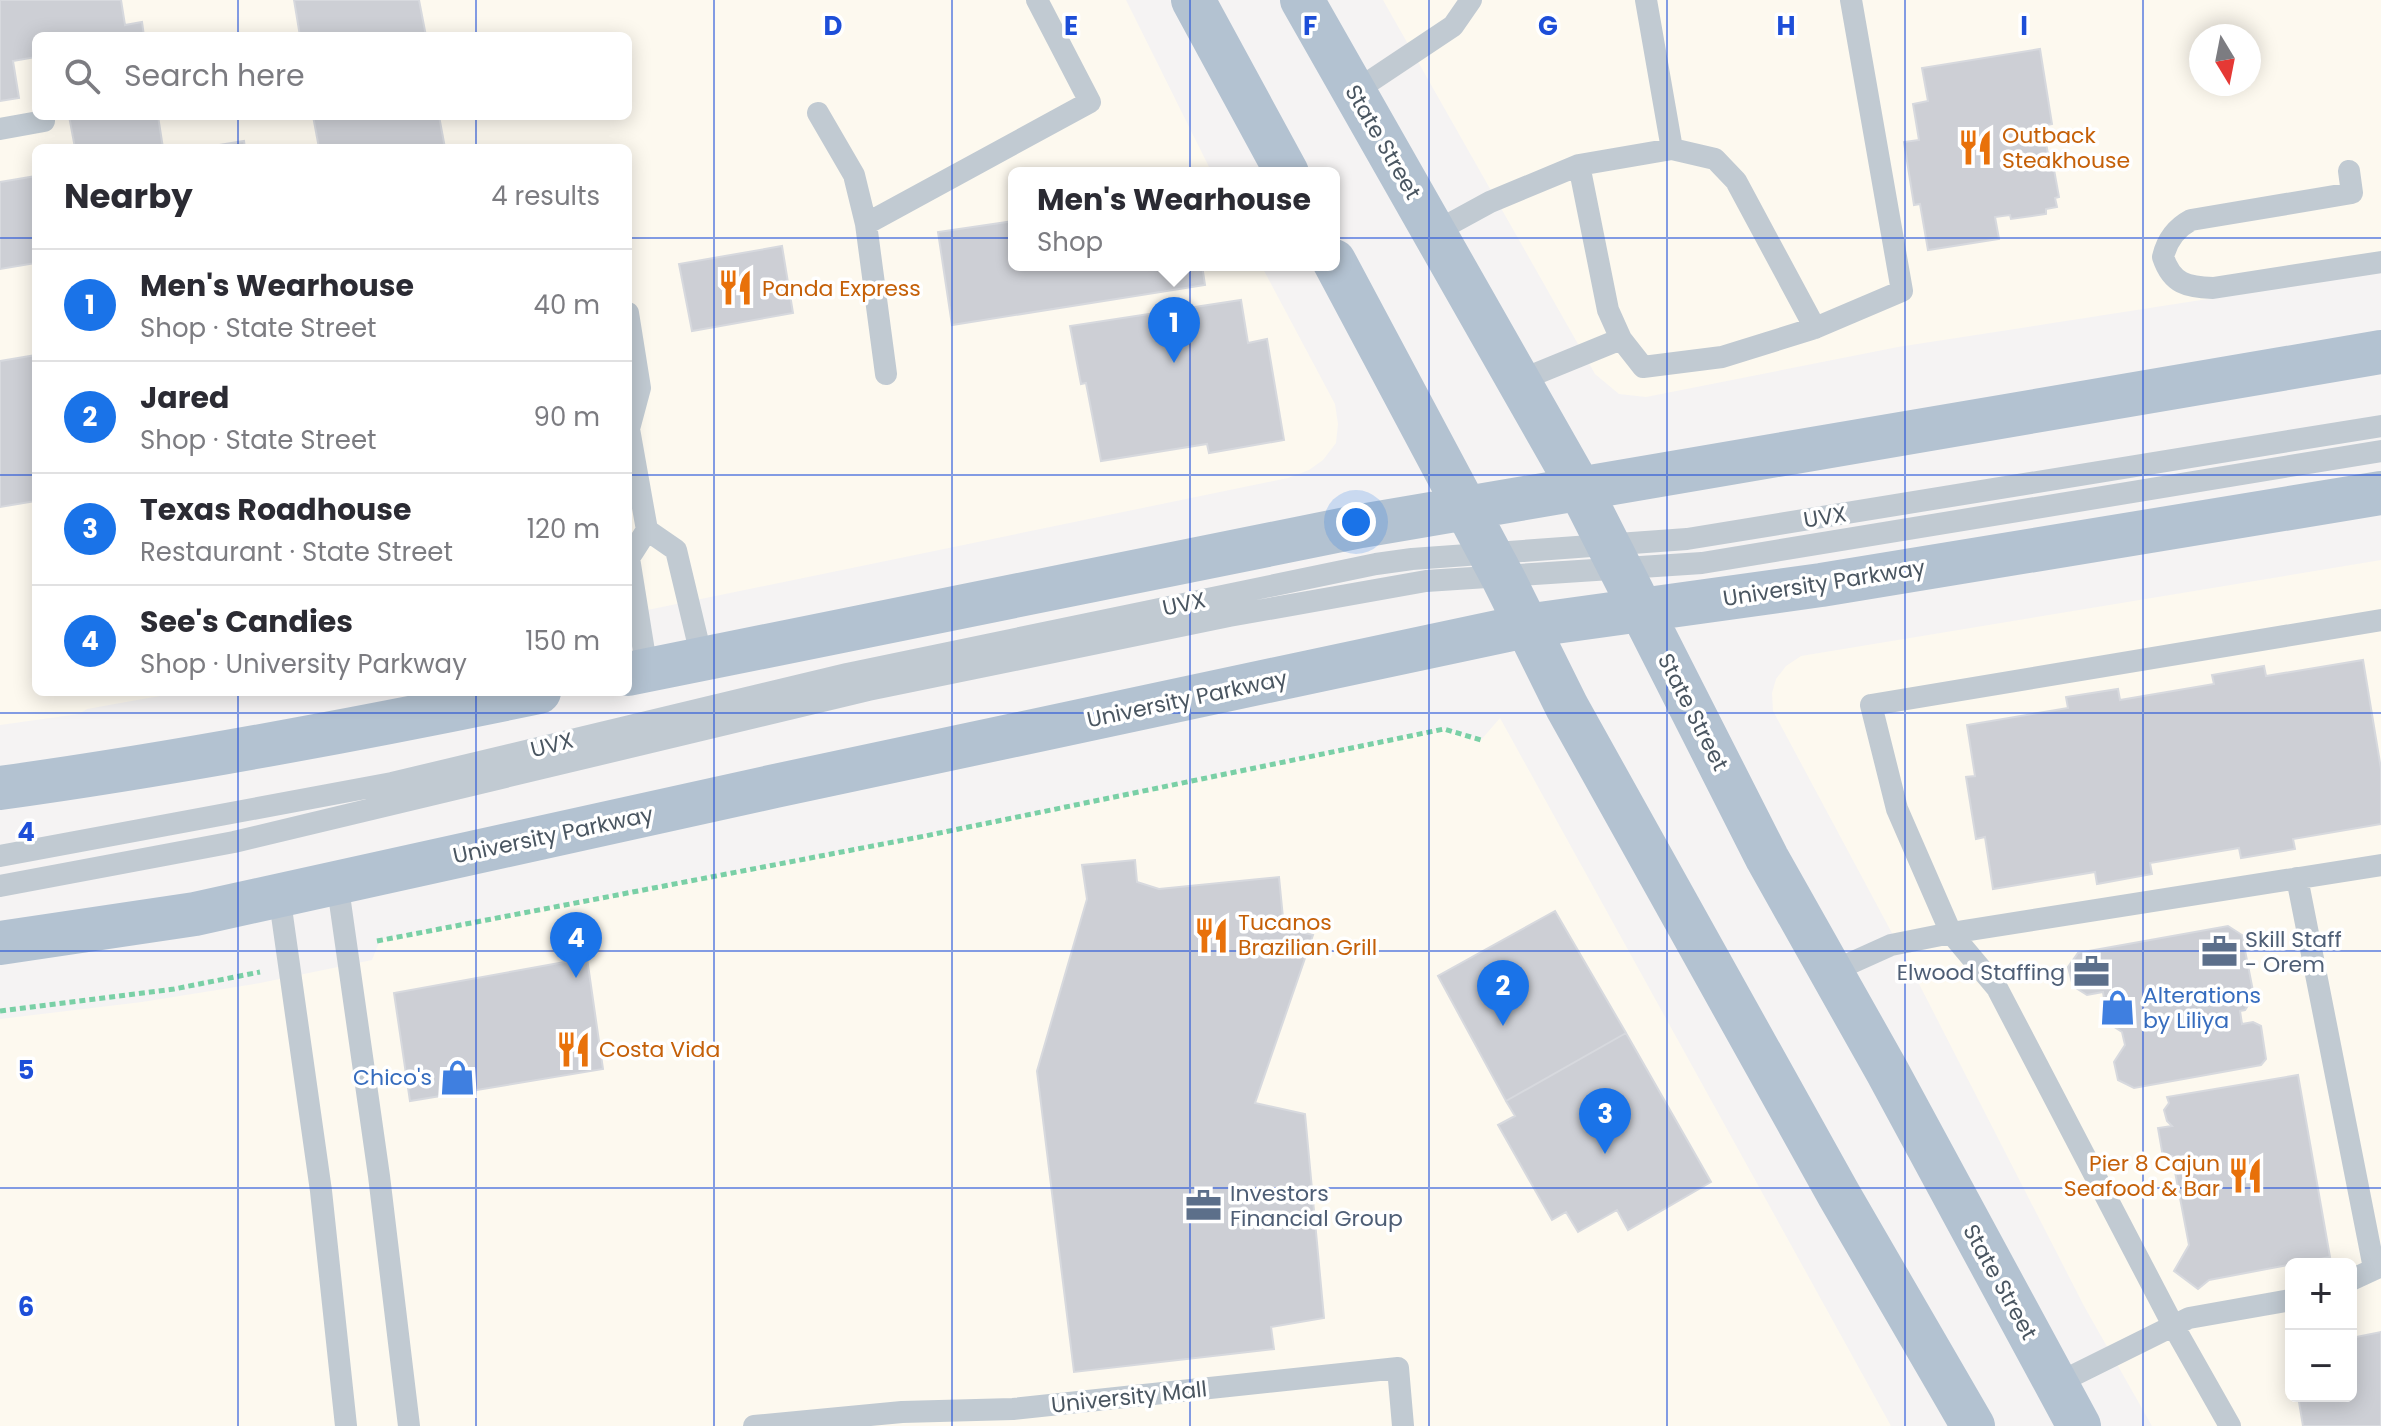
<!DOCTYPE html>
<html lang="en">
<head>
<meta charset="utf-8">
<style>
  :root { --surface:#fff; --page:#f7f7f7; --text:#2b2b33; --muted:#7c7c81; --line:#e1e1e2; --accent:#1a73e8 }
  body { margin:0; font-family:Poppins,sans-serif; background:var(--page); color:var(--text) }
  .controls { position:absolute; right:24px; bottom:24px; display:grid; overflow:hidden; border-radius:12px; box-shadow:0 4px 20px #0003 }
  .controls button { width:72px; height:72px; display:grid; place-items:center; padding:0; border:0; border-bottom:2px solid var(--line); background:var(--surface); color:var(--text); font:40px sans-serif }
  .compass { position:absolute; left:2189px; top:24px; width:72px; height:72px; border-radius:50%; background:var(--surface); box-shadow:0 4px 20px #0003; rotate:170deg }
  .you { position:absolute; left:1356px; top:522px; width:28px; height:28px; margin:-20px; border:6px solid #fff; border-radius:50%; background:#1a73e8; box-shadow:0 0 0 12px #1a73e833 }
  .badge { display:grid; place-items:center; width:52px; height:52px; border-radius:50%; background:var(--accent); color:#fff; font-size:26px; font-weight:700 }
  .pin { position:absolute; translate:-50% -66px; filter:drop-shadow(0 2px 4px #0008) }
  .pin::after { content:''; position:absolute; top:42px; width:28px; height:24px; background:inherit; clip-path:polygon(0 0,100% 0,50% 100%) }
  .popup { position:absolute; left:1008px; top:167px; width:332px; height:104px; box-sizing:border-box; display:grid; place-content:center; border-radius:12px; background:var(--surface); filter:drop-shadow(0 2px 6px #0005); font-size:26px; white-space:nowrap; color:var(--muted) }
  .popup b { font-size:30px; color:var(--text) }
  .popup::after { content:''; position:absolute; left:50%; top:100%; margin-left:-16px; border:16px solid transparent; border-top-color:var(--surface) }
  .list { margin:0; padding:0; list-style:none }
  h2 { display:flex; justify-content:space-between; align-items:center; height:104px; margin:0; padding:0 32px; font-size:34px }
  h2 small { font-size:26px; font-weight:400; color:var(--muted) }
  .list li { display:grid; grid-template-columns:52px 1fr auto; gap:24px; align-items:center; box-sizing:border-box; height:112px; padding:0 32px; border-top:2px solid var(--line) }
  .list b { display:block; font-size:30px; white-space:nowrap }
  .list p { margin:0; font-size:26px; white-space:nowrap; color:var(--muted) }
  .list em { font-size:26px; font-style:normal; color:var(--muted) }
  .icon { flex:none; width:44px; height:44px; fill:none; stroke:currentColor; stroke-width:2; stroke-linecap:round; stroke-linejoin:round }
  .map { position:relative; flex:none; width:2381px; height:1426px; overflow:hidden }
  .search { position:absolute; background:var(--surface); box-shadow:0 4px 20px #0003; left:32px; top:32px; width:600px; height:88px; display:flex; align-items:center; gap:20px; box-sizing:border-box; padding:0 28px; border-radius:12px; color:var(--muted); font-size:30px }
  .panel { position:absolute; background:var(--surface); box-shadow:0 4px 20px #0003; left:32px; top:144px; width:600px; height:552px; border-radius:12px }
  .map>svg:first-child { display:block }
</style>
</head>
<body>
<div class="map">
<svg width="2381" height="1426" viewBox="0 0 2381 1426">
  <rect width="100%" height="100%" fill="#f5f3f3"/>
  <!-- commercial -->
  <path fill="#fdf9ef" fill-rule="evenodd" d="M 0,0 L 1126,0 L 1212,173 L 1014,173 L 1014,265 L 1261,265 L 1335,404 L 1338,424 L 1336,443 L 1323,460 L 1309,470 L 1288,478 L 628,614 L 628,148 L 36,148 L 36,692 L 182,692 L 87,709 L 79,714 L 0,725 ZM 36,36 L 628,36 L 628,116 L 36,116 Z
    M 1383,0 L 2381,0 L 2381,272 L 1898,347 L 1646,397 L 1619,394 L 1595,374 ZM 2201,36 L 2249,36 L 2249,84 L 2201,84 Z
    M 2381,560 L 2381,1426 L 2152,1426 L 2084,1306 L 1916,978 L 1773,711 L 1772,693 L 1776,679 L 1786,666 L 1801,656 ZM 2291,1264 L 2351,1264 L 2351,1396 L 2291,1396 Z
    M 1500,718 L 1891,1426 L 0,1426 L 0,1019 L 142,1002 L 260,983 L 372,960 L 380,940 L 925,836 L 1444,729 L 1481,740 Z"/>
  <!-- building -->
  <path fill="#cdcfd5" stroke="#d7d9de" stroke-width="2" d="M 0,0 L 121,0 L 125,25 L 142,22 L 144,36 L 36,36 L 36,57 L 13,61 L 19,98 L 0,101 Z
    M 294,0 L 419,0 L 426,36 L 300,36 Z
    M 2040,49 L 2052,124 L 2043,126 L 2048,154 L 2051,153 L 2059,197 L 2055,198 L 2057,207 L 2046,209 L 2046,214 L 2011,219 L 2010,215 L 1995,217 L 1999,239 L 1928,250 L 1920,204 L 1914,205 L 1904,142 L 1919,140 L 1913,104 L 1928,101 L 1922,68 Z
    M 69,116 L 158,116 L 163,148 L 75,148 Z
    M 313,116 L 439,116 L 445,148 L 319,148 Z
    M 244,141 L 245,148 L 201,148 Z
    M 36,176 L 36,263 L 0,269 L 0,182 Z
    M 1014,221 L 1014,265 L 1202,265 L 1205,285 L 952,325 L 938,232 Z
    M 782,246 L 793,313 L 692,331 L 679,264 Z
    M 1241,300 L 1248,343 L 1267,339 L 1284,440 L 1209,453 L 1207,444 L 1101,461 L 1086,383 L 1081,384 L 1070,326 Z
    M 36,355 L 36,501 L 0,507 L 0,361 Z
    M 2363,660 L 2381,769 L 2381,824 L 2293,839 L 2295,849 L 2241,858 L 2239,848 L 2150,863 L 2152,874 L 2097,884 L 2095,872 L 1993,889 L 1985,837 L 1976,839 L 1966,777 L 1975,776 L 1967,725 L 2068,708 L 2066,697 L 2118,689 L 2120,700 L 2214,684 L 2212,675 L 2264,666 L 2266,676 Z
    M 1135,860 L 1137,882 L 1159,889 L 1279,877 L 1284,928 L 1313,935 L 1255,1103 L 1305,1114 L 1324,1318 L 1271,1327 L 1274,1349 L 1074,1372 L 1037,1071 L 1087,899 L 1082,865 Z
    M 1555,911 L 1626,1033 L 1506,1101 L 1438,976 Z
    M 2228,926 L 2242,935 L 2254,996 L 2245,1010 L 2240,1011 L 2242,1024 L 2253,1022 L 2261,1026 L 2266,1059 L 2261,1065 L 2134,1088 L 2118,1080 L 2114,1062 L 2125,1045 L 2122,1032 L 2108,1023 L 2103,992 L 2087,995 L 2073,986 L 2068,967 L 2078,953 Z
    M 587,958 L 603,1069 L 410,1101 L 394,993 Z
    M 1626,1033 L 1711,1182 L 1628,1230 L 1617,1210 L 1578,1232 L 1566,1212 L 1552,1220 L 1498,1125 L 1515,1116 L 1506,1101 Z
    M 2298,1075 L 2330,1257 L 2209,1280 L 2198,1289 L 2174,1271 L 2189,1245 L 2172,1156 L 2163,1157 L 2158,1128 L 2172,1126 L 2167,1121 L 2164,1110 L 2169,1103 L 2167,1097 Z
    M 2381,1332 L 2381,1426 L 2303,1426 L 2298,1396 L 2351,1396 L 2351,1338 Z"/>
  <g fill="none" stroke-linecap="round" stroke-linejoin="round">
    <!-- path -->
    <path stroke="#7ad0a6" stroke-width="5" stroke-dasharray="6 4" stroke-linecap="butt" d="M 377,941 L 925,836 L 1444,729 L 1481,740
      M 0,1011 L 174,989 L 260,972"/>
    <!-- service -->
    <path stroke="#c1cad2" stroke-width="22" d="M 1354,92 L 1453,26 L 1471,0
      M 818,113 L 854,175 L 866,224 L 886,374
      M 0,129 L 44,121
      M 1672,149 L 1715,159 L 1736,181 L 1815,328
      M 1579,165 L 1672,149 L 1646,0
      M 2349,171 L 2352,193 L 2191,220 C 2176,228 2167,240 2163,257 C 2172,284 2187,287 2213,288 L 2381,262
      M 866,224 L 1090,102 L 1037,0
      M 1435,232 L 1490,202 L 1579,165 L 1608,310 L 1621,339
      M 628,313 L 640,388 L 629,429 L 647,530 L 629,558 L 647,670
      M 1518,381 L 1621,339 L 1643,367 L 1722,357 L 1815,328 L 1902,291 L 1851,0
      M 647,530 L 676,550 L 702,659
      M 0,856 L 392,783 L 847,674 L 1376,564 L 1412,559 L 1687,539 L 2381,426
      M 2297,878 L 2374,1268
      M 337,881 L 379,1176 L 409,1426
      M 0,886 L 234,842 L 868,690 L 1229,616 L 1426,581 L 1702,563 L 2381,451
      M 279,894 L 321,1191 L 346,1426
      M 1831,972 L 1891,945 L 1951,933 L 2381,865
      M 2351,1280 L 2381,1266
      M 2056,1384 L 2189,1318 L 2291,1300
      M 754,1426 L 902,1412 L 1013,1409 L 1398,1368 L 1403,1426
      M 2230,1426 L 2174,1327 L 1997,988 L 1951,933 L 1897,809 L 1871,705 L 2381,620"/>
    <!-- primary -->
    <path stroke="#b3c2d1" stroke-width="44" d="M 1193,0 L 1287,173
      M 1302,0 L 1580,489 L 1767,858 L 1887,1071 L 2079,1426
      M 1334,261 L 1503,578 L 1567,707 L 1839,1195 L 1973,1426
      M 628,674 L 1361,526 L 2381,352
      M 0,788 C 181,763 360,729 539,692
      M 0,943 L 195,914 L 775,786 L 1526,626 L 1821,585 L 2381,493"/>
  </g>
  <!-- grid -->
  <path fill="none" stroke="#1d4ed8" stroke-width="2" stroke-opacity="0.55" d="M 238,0 L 238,36M 476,0 L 476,36M 714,0 L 714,1426M 952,0 L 952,1426M 1190,0 L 1190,1426M 1429,0 L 1429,1426M 1667,0 L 1667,1426M 1905,0 L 1905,1426M 2143,0 L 2143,1426M 238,116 L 238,148M 476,116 L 476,148M 0,238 L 36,238M 628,238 L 2381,238M 0,475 L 36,475M 628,475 L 2381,475M 238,692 L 238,1426M 476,692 L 476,1426M 0,713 L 2381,713M 0,951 L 2381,951M 0,1188 L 2381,1188"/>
  <!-- icons -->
  <defs>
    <symbol id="restaurant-bare" viewBox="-9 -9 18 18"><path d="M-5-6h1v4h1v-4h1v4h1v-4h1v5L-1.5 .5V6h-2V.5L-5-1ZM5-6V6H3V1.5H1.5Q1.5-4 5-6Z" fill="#e8710a" stroke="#fff" stroke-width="2.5" paint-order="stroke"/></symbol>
    <symbol id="office-bare" viewBox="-9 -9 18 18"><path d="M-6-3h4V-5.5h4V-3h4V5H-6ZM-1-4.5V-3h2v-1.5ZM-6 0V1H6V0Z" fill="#5c6f8a" stroke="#fff" stroke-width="2.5" paint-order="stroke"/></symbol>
    <symbol id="shop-bare" viewBox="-9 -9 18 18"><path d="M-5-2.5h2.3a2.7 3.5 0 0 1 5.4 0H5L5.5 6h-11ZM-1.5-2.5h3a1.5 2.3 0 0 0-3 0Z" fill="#3f7fe0" stroke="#fff" stroke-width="2.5" paint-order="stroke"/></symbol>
  </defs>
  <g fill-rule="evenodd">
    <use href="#restaurant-bare" x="1950" y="122" width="51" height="51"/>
    <use href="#restaurant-bare" x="710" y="262" width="51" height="51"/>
    <use href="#restaurant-bare" x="1186" y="910" width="51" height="51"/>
    <use href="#office-bare" x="2194" y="926" width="51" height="51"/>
    <use href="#office-bare" x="2066" y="946" width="51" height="51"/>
    <use href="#shop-bare" x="2092" y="982" width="51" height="51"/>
    <use href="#restaurant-bare" x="548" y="1024" width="51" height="51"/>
    <use href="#shop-bare" x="432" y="1052" width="51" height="51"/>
    <use href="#restaurant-bare" x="2220" y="1150" width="51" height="51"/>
    <use href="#office-bare" x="1178" y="1180" width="51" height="51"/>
  </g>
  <g text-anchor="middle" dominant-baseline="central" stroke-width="7" stroke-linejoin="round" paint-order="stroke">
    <!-- food labels -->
    <g font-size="22" fill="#c56008" stroke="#fff" text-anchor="start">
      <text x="2002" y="135">Outback<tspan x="2002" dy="25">Steakhouse</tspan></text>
      <text x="762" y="288">Panda Express</text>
      <text x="1238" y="922">Tucanos<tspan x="1238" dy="25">Brazilian Grill</tspan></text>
      <text x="599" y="1049">Costa Vida</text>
      <text x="2220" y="1163" text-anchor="end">Pier 8 Cajun<tspan x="2220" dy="25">Seafood &amp; Bar</tspan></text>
    </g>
    <!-- street labels -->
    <g font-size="22" fill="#4a5661" stroke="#fff">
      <text transform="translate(1383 142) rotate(60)">State Street</text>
      <text transform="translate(1825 517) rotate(-9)">UVX</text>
      <text transform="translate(1824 583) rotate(-9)">University Parkway</text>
      <text transform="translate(1184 604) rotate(-12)">UVX</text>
      <text transform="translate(1187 699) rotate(-12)">University Parkway</text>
      <text transform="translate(1693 712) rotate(63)">State Street</text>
      <text transform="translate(552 745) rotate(-14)">UVX</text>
      <text transform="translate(553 835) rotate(-12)">University Parkway</text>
      <text transform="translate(2000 1282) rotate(61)">State Street</text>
      <text transform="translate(1129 1397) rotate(-6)">University Mall</text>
    </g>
    <!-- service labels -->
    <g font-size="22" fill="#4e5e75" stroke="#fff" text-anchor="start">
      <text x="2245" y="939">Skill Staff<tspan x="2245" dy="25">- Orem</tspan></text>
      <text x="2065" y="972" text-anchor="end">Elwood Staffing</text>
      <text x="1230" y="1193">Investors<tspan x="1230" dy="25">Financial Group</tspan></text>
    </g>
    <!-- shop labels -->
    <g font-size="22" fill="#366cbe" stroke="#fff" text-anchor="start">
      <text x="2143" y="995">Alterations<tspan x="2143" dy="25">by Liliya</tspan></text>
      <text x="432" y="1077" text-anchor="end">Chico's</text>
    </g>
  </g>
  <g font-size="26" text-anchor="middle" font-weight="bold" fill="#1d4ed8" stroke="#fff" stroke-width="7" stroke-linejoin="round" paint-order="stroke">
    <text x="833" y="35">D</text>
    <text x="1071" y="35">E</text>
    <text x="1310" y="35">F</text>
    <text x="1548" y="35">G</text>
    <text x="1786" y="35">H</text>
    <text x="2024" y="35">I</text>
    <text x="26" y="841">4</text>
    <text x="26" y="1079">5</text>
    <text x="26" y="1316">6</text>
  </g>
</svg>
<div class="controls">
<button>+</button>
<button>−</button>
</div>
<svg class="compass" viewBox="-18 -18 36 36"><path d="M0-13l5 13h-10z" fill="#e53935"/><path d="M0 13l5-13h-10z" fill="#7c7c81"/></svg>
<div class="you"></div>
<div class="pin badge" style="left:1174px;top:363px">1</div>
<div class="popup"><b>Men's Wearhouse</b>Shop</div>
<div class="pin badge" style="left:1503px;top:1026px">2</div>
<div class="pin badge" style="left:1605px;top:1154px">3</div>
<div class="pin badge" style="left:576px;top:978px">4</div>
<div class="search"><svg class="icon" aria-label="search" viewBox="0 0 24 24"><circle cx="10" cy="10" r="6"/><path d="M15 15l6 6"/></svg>Search here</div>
<section class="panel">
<h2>Nearby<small>4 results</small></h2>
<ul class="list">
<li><span class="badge">1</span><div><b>Men's Wearhouse</b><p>Shop · State Street</p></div><em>40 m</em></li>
<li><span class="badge">2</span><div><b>Jared</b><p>Shop · State Street</p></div><em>90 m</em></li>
<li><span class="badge">3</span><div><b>Texas Roadhouse</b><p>Restaurant · State Street</p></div><em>120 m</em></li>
<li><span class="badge">4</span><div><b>See's Candies</b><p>Shop · University Parkway</p></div><em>150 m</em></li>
</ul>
</section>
</div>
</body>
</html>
